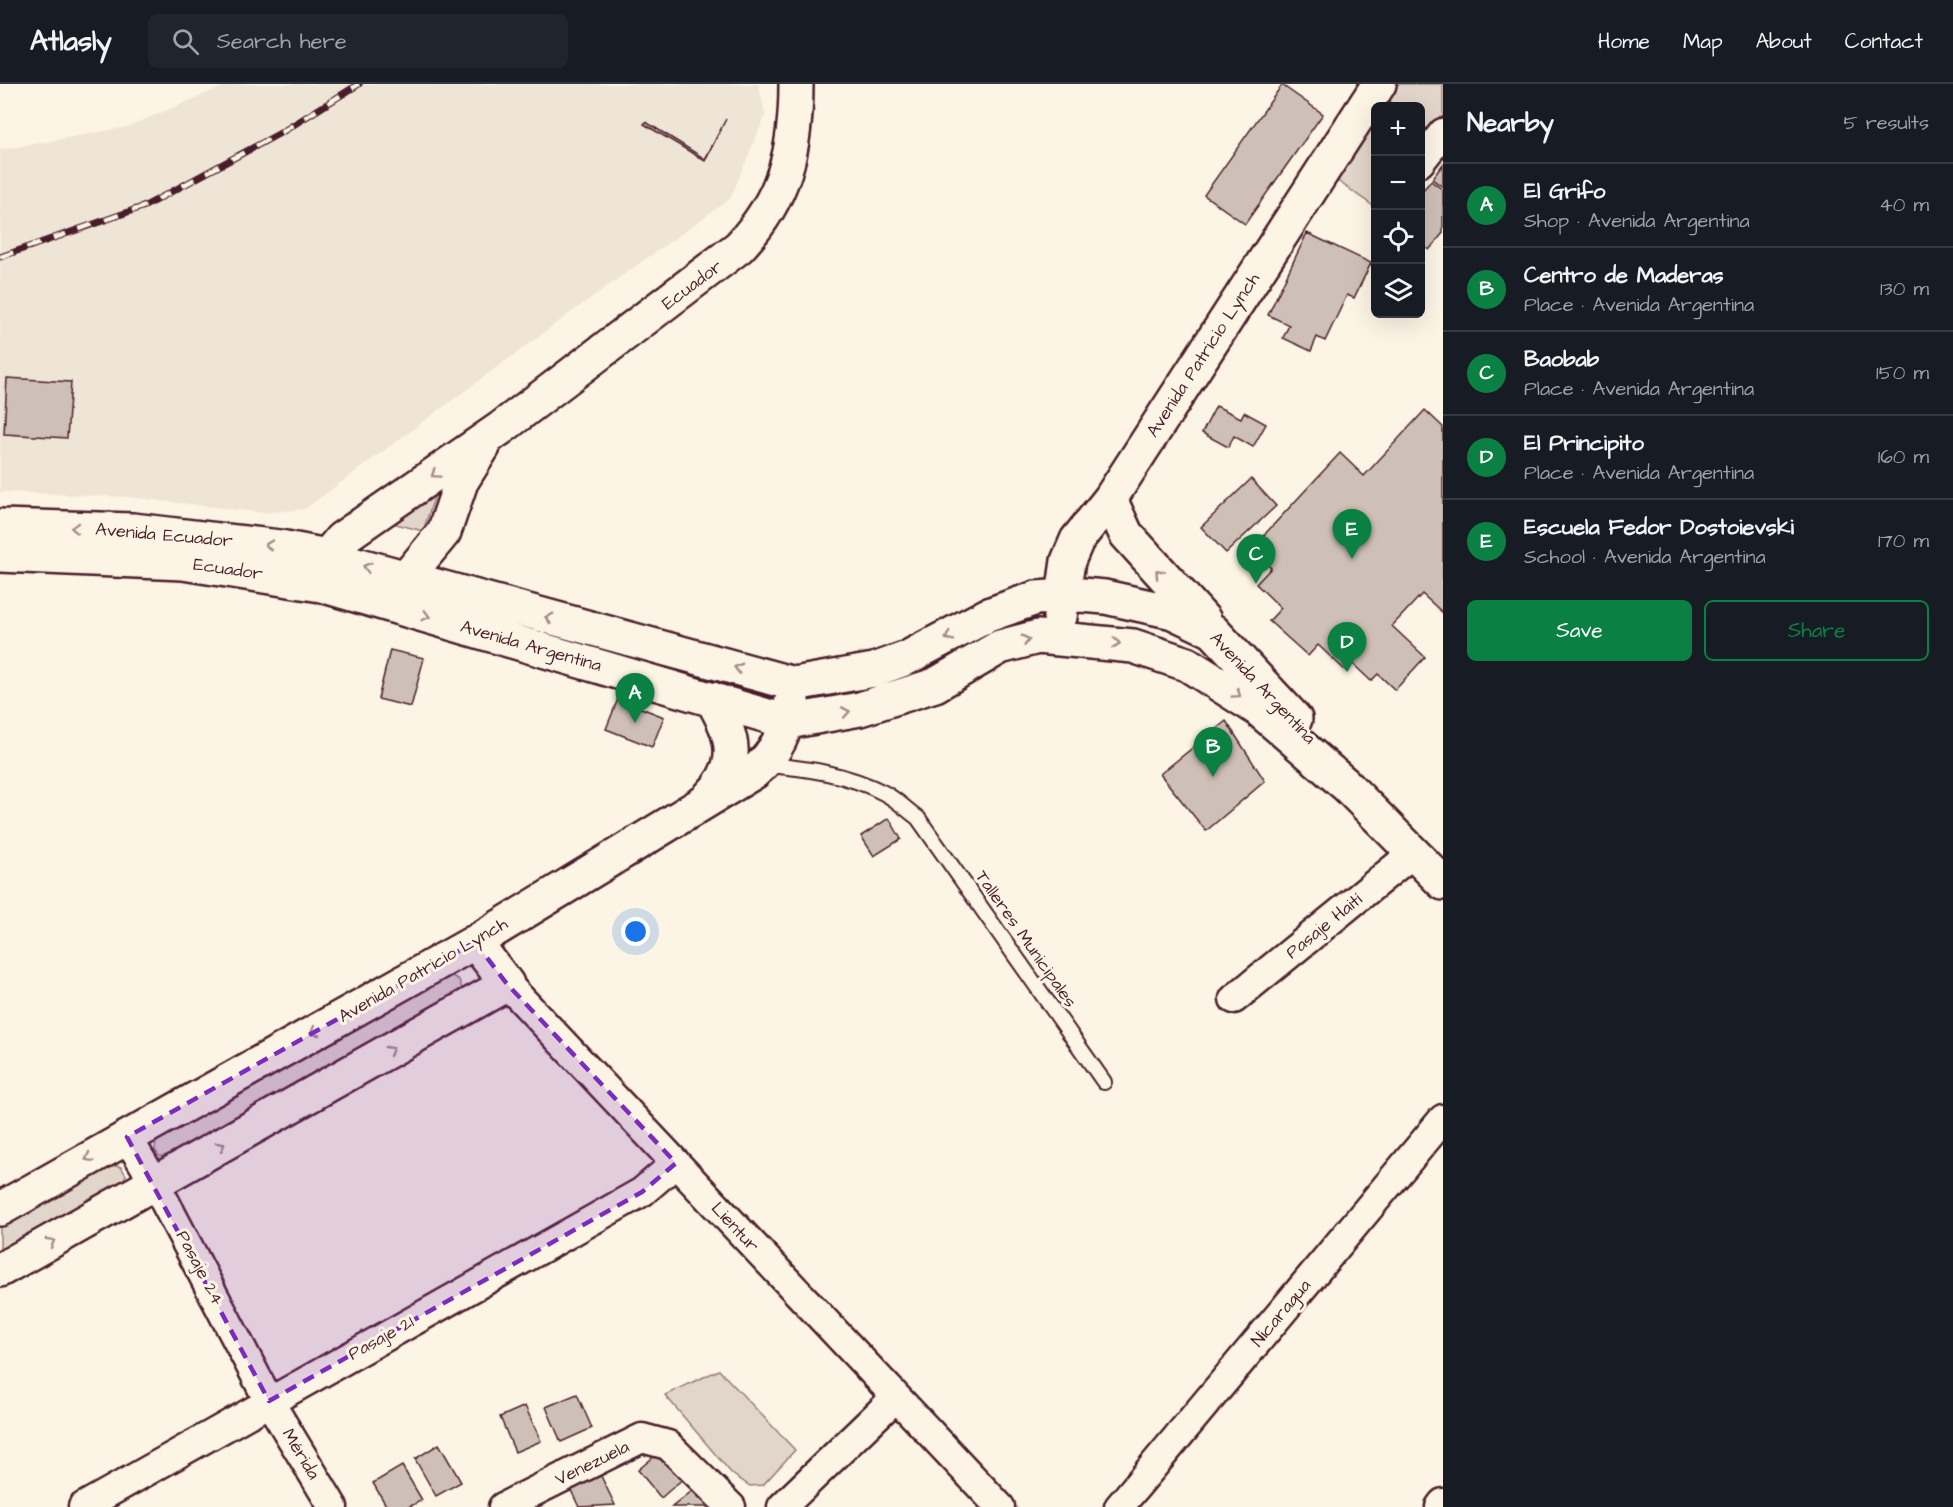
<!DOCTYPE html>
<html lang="en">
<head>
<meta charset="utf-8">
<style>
  :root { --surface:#171b24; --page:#20242c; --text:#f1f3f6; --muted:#9ea1a6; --line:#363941; --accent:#0b8043 }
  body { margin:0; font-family:"Architects Daughter",sans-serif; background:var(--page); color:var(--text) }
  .controls { position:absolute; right:18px; top:18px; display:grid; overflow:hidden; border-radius:9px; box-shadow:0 6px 24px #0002 }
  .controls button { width:54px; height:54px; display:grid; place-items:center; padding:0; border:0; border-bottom:2px solid var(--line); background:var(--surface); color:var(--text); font:30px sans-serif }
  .you { position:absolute; left:636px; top:848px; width:21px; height:21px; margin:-15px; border:4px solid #fff; border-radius:50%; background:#1a73e8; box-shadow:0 0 0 9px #1a73e833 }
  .badge { display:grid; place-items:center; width:39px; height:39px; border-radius:50%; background:var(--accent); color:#fff; font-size:20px; font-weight:700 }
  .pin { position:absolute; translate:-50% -50px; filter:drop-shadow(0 2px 3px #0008) }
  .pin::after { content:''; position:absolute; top:32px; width:21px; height:18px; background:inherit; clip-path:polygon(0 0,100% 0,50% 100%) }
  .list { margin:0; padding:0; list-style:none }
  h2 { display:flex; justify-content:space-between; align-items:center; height:78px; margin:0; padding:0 24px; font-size:26px }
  h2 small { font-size:20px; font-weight:400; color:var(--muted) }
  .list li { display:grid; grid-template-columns:39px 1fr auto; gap:18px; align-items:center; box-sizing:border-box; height:84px; padding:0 24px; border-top:2px solid var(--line) }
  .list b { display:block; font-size:22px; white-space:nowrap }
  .list p { margin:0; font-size:20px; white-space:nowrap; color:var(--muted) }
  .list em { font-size:20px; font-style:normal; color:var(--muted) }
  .actions { display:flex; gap:12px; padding:18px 24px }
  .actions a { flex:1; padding:14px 0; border:2px solid var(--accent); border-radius:9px; text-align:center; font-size:21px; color:var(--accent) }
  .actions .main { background:var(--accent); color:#fff }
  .icon { flex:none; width:33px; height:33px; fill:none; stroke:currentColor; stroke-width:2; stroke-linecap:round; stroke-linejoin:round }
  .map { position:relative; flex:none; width:1443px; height:1423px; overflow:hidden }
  header { display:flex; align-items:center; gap:36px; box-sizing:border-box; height:84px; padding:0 30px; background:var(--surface); border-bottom:2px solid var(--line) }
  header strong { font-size:28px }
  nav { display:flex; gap:33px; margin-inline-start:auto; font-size:21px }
  .search { width:420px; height:54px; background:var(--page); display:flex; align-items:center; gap:15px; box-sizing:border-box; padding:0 21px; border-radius:9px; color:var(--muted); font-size:22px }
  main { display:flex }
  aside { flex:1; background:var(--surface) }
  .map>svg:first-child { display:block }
</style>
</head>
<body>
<header>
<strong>Atlasly</strong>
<div class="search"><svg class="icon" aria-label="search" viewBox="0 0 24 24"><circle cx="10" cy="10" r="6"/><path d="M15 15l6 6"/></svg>Search here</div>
<nav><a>Home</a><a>Map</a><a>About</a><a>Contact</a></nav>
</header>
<main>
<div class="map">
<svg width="1443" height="1423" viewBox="0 0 1443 1423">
  <rect width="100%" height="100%" fill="#fcf5e5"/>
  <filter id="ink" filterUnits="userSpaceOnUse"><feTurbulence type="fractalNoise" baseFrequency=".0167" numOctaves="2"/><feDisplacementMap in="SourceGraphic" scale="12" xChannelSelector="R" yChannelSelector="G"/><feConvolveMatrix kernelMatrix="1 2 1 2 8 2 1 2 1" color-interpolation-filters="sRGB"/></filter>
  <g filter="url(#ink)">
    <!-- built -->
    <path fill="#eee5d7" d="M 229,0 L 759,0 L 765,32 L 730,115 L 584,219 L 305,425 L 265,429 L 127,413 L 0,408 L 0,66 L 127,43 Z"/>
    <!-- green -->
    <path fill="#e2d5ca" stroke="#967a7a" stroke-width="1.5" d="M 1394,0 L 1443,0 L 1443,57 L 1421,86 L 1420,22 L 1379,22 Z
      M 1375,28 L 1375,123 L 1332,93 Z
      M 439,399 L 423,447 L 392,439 Z
      M 452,892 L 459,896 L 462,905 L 456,912 L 170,1072 L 159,1072 L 155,1066 L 156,1058 L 162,1052 L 443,893 Z
      M 111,1081 L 121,1083 L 126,1091 L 121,1100 L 0,1169 L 0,1144 Z
      M 719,1286 L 795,1366 L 763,1401 L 750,1402 L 732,1390 L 665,1311 Z"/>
    <!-- building -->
    <path fill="#cfc0b7" stroke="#4a1f2b" stroke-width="1.5" d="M 1282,1 L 1323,30 L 1245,140 L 1204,111 Z
      M 726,35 L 705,77 L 644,40 L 646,38 L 705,75 Z
      M 1443,80 L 1443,103 L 1432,95 Z
      M 1431,97 L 1443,106 L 1443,149 L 1429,166 L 1420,159 L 1420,109 Z
      M 1307,149 L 1371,179 L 1354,214 L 1347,211 L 1325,257 L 1317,253 L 1311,267 L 1283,254 L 1289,241 L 1268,231 Z
      M 7,294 L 71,298 L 67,354 L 4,350 Z
      M 1216,322 L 1241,334 L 1244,328 L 1266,340 L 1253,363 L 1234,352 L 1228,363 L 1202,349 Z
      M 1425,326 L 1443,343 L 1443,529 L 1422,510 L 1392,542 L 1425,573 L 1395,606 L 1378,590 L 1371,597 L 1353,580 L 1347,588 L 1318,561 L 1308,572 L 1269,537 L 1281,524 L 1256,500 L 1271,484 L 1251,465 L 1340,369 L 1364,392 Z
      M 1251,395 L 1276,422 L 1226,469 L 1201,443 Z
      M 390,566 L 424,574 L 411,623 L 378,615 Z
      M 618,615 L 664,633 L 652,663 L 606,645 Z
      M 1226,637 L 1265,697 L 1206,747 L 1160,690 Z
      M 889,734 L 901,755 L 874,772 L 861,752 Z
      M 577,1310 L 592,1344 L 561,1358 L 546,1323 Z
      M 525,1322 L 541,1357 L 515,1368 L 500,1333 Z
      M 439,1360 L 461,1398 L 436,1412 L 415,1375 Z
      M 663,1365 L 686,1392 L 661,1414 L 638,1386 Z
      M 402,1382 L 422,1416 L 409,1423 L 387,1423 L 373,1399 Z
      M 600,1390 L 615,1421 L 579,1423 L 570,1404 Z
      M 697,1403 L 714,1423 L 672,1423 Z"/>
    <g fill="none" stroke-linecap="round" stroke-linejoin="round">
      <defs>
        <path id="lane" d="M 767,681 C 806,684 848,690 884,709 C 896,715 907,726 918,734 L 1104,998"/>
        <path id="street" d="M 1420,78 L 1443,49
          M 507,900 L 1000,1423
          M 1234,915 L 1413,769
          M 127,1053 L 155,1099 L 269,1317 L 333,1423
          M 83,1423 L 642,1108 L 676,1079
          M 503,1423 L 642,1354 L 668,1361 L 731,1423
          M 782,1423 L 895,1314
          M 1119,1423 L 1443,1035
          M 1440,1423 L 1443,1419"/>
        <path id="secondary" d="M 1110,415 L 1126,450 L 1204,536
          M 0,442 L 133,446 L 280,463 L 327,472 L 794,600 L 874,586 L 907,574 L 988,531 L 1036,514 L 1082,511 L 1105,513 L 1173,528 L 1213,547 L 1295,635
          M 0,471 L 183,479 L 321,501 L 788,638 L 860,625 L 935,601 L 1000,563 L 1038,553 L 1133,562 L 1187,580 L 1258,625 L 1346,701 L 1443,799
          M 323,490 L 327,472 L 341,455 L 501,344 L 739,163 C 785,114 796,66 796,0
          M 389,504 L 406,494 L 444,448 L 461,398 L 483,363
          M 1060,533 L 1068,477 L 1077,456 L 1110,415 L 1379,0
          M 709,713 C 742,680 734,652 712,615
          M 0,1125 L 475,858 L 754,688 C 777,669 787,645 792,616
          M 0,1186 L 507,900 L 475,858"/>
      </defs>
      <!-- lane casing -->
      <use href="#lane" stroke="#4a1f2b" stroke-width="18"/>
      <!-- street casing -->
      <use href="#street" stroke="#4a1f2b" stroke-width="33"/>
      <!-- secondary casing -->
      <use href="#secondary" stroke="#4a1f2b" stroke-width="38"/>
      <!-- lane -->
      <use href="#lane" stroke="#fcf5e5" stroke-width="14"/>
      <!-- street -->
      <use href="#street" stroke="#fcf5e5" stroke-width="28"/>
      <!-- secondary -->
      <use href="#secondary" stroke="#fcf5e5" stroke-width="33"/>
      <defs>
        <path id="rail" d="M 0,173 L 145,122 L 282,48 L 359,0"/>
      </defs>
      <!-- rail casing -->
      <use href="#rail" stroke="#4a1f2b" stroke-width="7"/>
      <!-- rail -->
      <use href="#rail" stroke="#fcf5e5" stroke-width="4.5" stroke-dasharray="14" stroke-linecap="butt"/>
    </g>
    <!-- one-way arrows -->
    <defs><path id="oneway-chevron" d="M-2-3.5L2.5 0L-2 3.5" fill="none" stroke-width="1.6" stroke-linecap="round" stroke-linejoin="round" transform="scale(1.5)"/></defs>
    <g stroke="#a38a88">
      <use href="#oneway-chevron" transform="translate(435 390) rotate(145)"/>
      <use href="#oneway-chevron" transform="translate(75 444) rotate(-178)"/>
      <use href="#oneway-chevron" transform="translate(269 461) rotate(-172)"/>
      <use href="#oneway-chevron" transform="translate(367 483) rotate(-164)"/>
      <use href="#oneway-chevron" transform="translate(1159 489) rotate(-131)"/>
      <use href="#oneway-chevron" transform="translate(426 532) rotate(16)"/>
      <use href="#oneway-chevron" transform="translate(549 534) rotate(-165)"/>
      <use href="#oneway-chevron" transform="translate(949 553) rotate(153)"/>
      <use href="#oneway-chevron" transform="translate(1026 556) rotate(-15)"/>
      <use href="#oneway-chevron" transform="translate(1116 559) rotate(7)"/>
      <use href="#oneway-chevron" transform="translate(738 584) rotate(-165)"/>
      <use href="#oneway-chevron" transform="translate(1237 610) rotate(35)"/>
      <use href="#oneway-chevron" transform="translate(846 628) rotate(-10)"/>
      <use href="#oneway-chevron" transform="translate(314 948) rotate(151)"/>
      <use href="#oneway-chevron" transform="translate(390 966) rotate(-30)"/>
      <use href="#oneway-chevron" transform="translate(221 1062) rotate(-30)"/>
      <use href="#oneway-chevron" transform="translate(89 1074) rotate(151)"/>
      <use href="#oneway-chevron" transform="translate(51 1158) rotate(-29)"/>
    </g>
  </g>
  <!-- marked area -->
  <path fill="#7b2cbf" fill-opacity="0.2" stroke="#7b2cbf" stroke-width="4.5" stroke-dasharray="12 8" stroke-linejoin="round" d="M 475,858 L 507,900 L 676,1079 L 642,1108 L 269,1317 L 127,1053 Z"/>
  <g text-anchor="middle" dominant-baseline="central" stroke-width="6" stroke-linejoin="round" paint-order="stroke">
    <!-- street labels -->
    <g font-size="18" fill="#4a1f2b" stroke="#fcf5e5">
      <text transform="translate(692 201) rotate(-37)">Ecuador</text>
      <text transform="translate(1203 271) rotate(-57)">Avenida Patricio Lynch</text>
      <text transform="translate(164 451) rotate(5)">Avenida Ecuador</text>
      <text transform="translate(228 485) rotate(8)">Ecuador</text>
      <text transform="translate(531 562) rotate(16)">Avenida Argentina</text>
      <text transform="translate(1263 604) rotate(47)">Avenida Argentina</text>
      <text transform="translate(1324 842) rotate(-39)">Pasaje Haití</text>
      <text transform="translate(1026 855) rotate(55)">Talleres Municipales</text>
      <text transform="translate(423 886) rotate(-30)">Avenida Patricio Lynch</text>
      <text transform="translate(735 1143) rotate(47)">Lientur</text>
      <text transform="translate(200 1184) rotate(62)">Pasaje 24</text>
      <text transform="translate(1281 1229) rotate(-50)">Nicaragua</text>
      <text transform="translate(381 1254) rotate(-29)">Pasaje 21</text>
      <text transform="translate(301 1370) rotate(59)">Mérida</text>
      <text transform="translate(592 1379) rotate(-26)">Venezuela</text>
    </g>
  </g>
</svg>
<div class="controls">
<button>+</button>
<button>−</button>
<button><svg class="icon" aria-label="locate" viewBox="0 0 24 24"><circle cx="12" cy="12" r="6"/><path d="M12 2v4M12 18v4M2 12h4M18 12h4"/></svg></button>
<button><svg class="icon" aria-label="layers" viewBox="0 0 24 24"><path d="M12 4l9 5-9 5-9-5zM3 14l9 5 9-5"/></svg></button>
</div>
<div class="you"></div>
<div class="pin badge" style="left:635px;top:639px">A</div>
<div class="pin badge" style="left:1213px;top:693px">B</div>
<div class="pin badge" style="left:1256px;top:500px">C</div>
<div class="pin badge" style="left:1347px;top:588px">D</div>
<div class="pin badge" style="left:1352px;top:475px">E</div>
</div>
<aside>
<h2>Nearby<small>5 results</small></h2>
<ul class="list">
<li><span class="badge">A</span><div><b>El Grifo</b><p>Shop · Avenida Argentina</p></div><em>40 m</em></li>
<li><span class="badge">B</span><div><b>Centro de Maderas</b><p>Place · Avenida Argentina</p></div><em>130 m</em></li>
<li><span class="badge">C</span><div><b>Baobab</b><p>Place · Avenida Argentina</p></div><em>150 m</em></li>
<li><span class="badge">D</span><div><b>El Principito</b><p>Place · Avenida Argentina</p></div><em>160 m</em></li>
<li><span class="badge">E</span><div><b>Escuela Fedor Dostoievski</b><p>School · Avenida Argentina</p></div><em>170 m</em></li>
</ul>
<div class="actions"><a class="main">Save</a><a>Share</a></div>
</aside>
</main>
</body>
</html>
